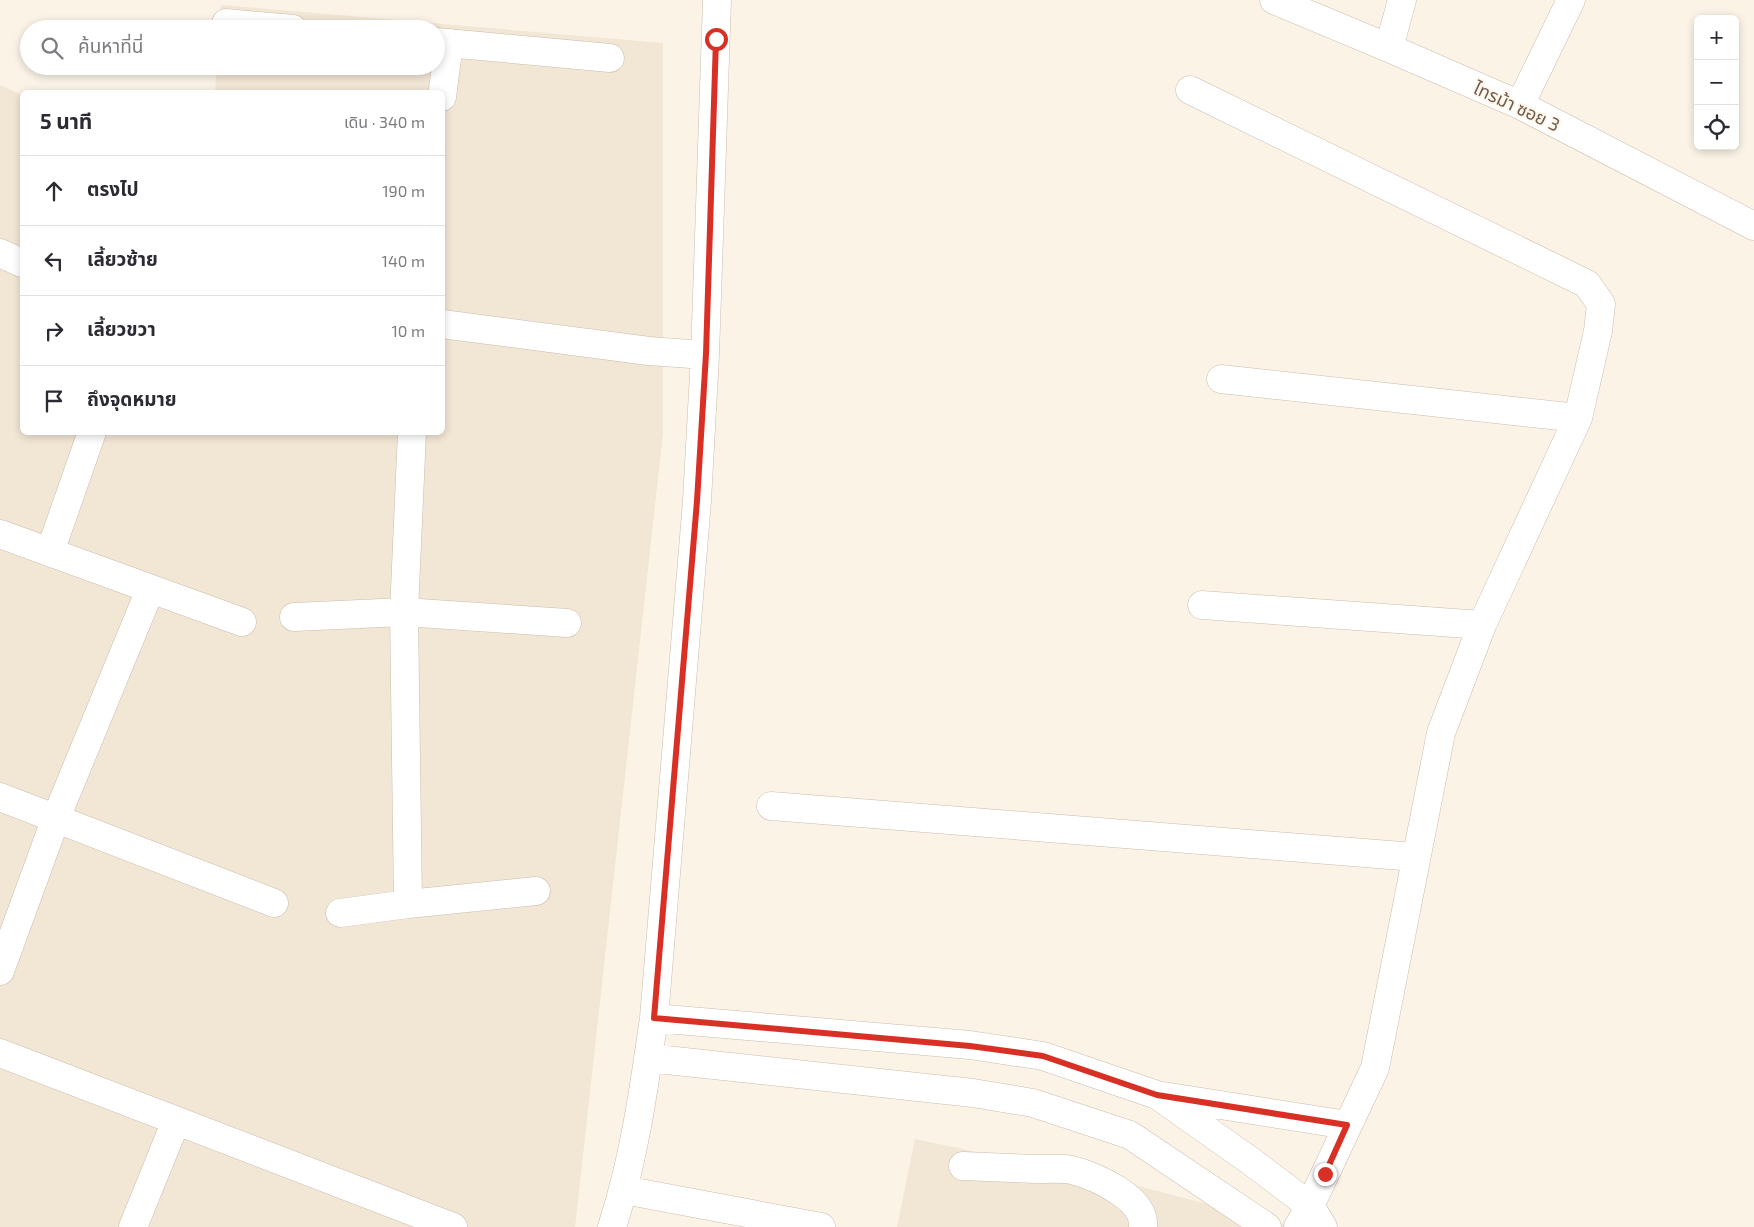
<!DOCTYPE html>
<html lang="th">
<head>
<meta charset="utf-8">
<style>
  :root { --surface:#fff; --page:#f2f2f3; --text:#2b2b33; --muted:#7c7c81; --line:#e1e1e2 }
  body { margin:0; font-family:"Exo 2","Noto Sans Thai",sans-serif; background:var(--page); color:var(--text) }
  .controls { position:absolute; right:15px; top:15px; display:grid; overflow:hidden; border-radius:8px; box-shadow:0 2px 8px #0003 }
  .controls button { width:45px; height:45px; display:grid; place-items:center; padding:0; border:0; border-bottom:1px solid var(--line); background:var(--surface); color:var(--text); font:25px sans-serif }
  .stop { position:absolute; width:15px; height:15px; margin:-11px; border:4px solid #d93025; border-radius:50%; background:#fff }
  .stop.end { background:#d93025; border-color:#fff; box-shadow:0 1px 5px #0008 }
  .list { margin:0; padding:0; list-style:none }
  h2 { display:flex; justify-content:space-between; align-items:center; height:65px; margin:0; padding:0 20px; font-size:21px }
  h2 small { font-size:16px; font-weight:400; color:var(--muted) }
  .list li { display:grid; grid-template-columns:32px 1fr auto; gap:15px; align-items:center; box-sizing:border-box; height:70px; padding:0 20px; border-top:1px solid var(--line) }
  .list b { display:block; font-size:19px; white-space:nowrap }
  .list em { font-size:16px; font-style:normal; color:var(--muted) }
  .icon { flex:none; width:28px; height:28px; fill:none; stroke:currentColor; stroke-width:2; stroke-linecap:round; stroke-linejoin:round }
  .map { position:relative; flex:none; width:1754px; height:1227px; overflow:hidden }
  .search { position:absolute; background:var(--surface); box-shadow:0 2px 8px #0003; left:20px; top:20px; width:425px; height:55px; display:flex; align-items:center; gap:12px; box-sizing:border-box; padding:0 18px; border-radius:28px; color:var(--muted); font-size:19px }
  .panel { position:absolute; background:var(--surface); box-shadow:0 2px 8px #0003; left:20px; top:90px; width:425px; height:345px; border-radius:8px }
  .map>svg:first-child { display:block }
</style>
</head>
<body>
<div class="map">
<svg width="1754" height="1227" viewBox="0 0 1754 1227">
  <rect width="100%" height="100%" fill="#fbf3e6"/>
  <!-- residential -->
  <path fill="#f2e6d5" d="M 221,5 L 663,43 L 663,433 L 575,1227 L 0,1227 L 0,85 L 22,95 L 22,432 L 442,432 L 442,92 L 215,92 L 217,66 L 436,66 L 436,29 L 219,29 Z
    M 915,1139 L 1134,1185 L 1296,1227 L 897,1227 Z"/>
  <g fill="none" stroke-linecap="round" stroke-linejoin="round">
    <defs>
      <path id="minor" d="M 1274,0 L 1389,48 L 1520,105 L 1754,226
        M 226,23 L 293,29
        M 436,42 L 610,58
        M 1389,48 L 1402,0
        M 1190,90 L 1587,284 L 1601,304 L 1598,331 L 1578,418 L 1482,625 L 1441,733 L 1375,1068 L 1310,1206 L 1298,1227
        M 442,97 L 449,43
        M 1520,105 L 1571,0
        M 0,253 L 22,263
        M 442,324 L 649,351 L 705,355
        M 1221,379 L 1578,418
        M 0,534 L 242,622
        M 50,552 L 92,432
        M 1202,605 L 1482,625
        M 294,617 L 404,612 L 567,623
        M 0,797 L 274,903
        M 771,806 L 1415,857
        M 408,904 L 404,612 L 412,432
        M 340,913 L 408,904 L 536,891
        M 0,971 L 56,818 L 150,590
        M 654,1018 L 970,1045 L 1043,1056 L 1157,1095 L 1252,1162 L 1310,1206 L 1323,1227
        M 0,1053 L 453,1227
        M 648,1058 L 973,1093 L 1033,1103 L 1130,1135 L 1267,1227
        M 1163,1096 L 1347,1125
        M 963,1166 C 988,1167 1013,1168 1037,1169 C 1048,1169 1061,1168 1072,1170 C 1095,1176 1146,1198 1143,1227
        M 624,1190 L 821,1227
        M 133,1227 L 176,1121
        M 612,1227 C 634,1160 644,1088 654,1018 L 697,501 L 705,355 L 717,0"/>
    </defs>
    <!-- minor casing -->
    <use href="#minor" stroke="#ccbcad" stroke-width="29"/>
    <!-- minor -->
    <use href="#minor" stroke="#fff" stroke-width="28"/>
  </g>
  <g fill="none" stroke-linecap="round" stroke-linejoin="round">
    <!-- route -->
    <path stroke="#d93025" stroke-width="6" d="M 716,39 L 706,354 L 697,501 L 654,1018 L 970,1046 L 1043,1056 L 1157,1095 L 1347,1125 L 1325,1174"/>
  </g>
  <g text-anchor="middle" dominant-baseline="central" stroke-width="4" stroke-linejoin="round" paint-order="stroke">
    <!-- street labels -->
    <g font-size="18" fill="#725b4d" stroke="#fef7ec">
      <text transform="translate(1517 106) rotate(25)">ไทรม้า ซอย 3</text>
    </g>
  </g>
</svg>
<div class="controls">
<button>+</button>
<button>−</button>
<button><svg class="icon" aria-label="locate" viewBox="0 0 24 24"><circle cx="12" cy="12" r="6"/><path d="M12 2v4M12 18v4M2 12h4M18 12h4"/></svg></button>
</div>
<div class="stop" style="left:716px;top:39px"></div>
<div class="stop end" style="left:1325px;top:1174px"></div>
<div class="search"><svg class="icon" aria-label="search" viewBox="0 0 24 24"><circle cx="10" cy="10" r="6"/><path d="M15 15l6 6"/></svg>ค้นหาที่นี่</div>
<section class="panel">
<h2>5 นาที<small>เดิน · 340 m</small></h2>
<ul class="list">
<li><svg class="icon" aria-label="ahead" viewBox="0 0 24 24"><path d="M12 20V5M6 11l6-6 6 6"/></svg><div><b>ตรงไป</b></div><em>190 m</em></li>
<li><svg class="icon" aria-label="left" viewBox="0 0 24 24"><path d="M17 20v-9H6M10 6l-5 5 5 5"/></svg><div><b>เลี้ยวซ้าย</b></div><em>140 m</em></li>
<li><svg class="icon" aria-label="right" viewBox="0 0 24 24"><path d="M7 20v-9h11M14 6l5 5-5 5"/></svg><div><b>เลี้ยวขวา</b></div><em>10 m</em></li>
<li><svg class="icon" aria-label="arrive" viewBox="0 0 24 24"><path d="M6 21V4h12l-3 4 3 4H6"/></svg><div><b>ถึงจุดหมาย</b></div></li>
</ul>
</section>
</div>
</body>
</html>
